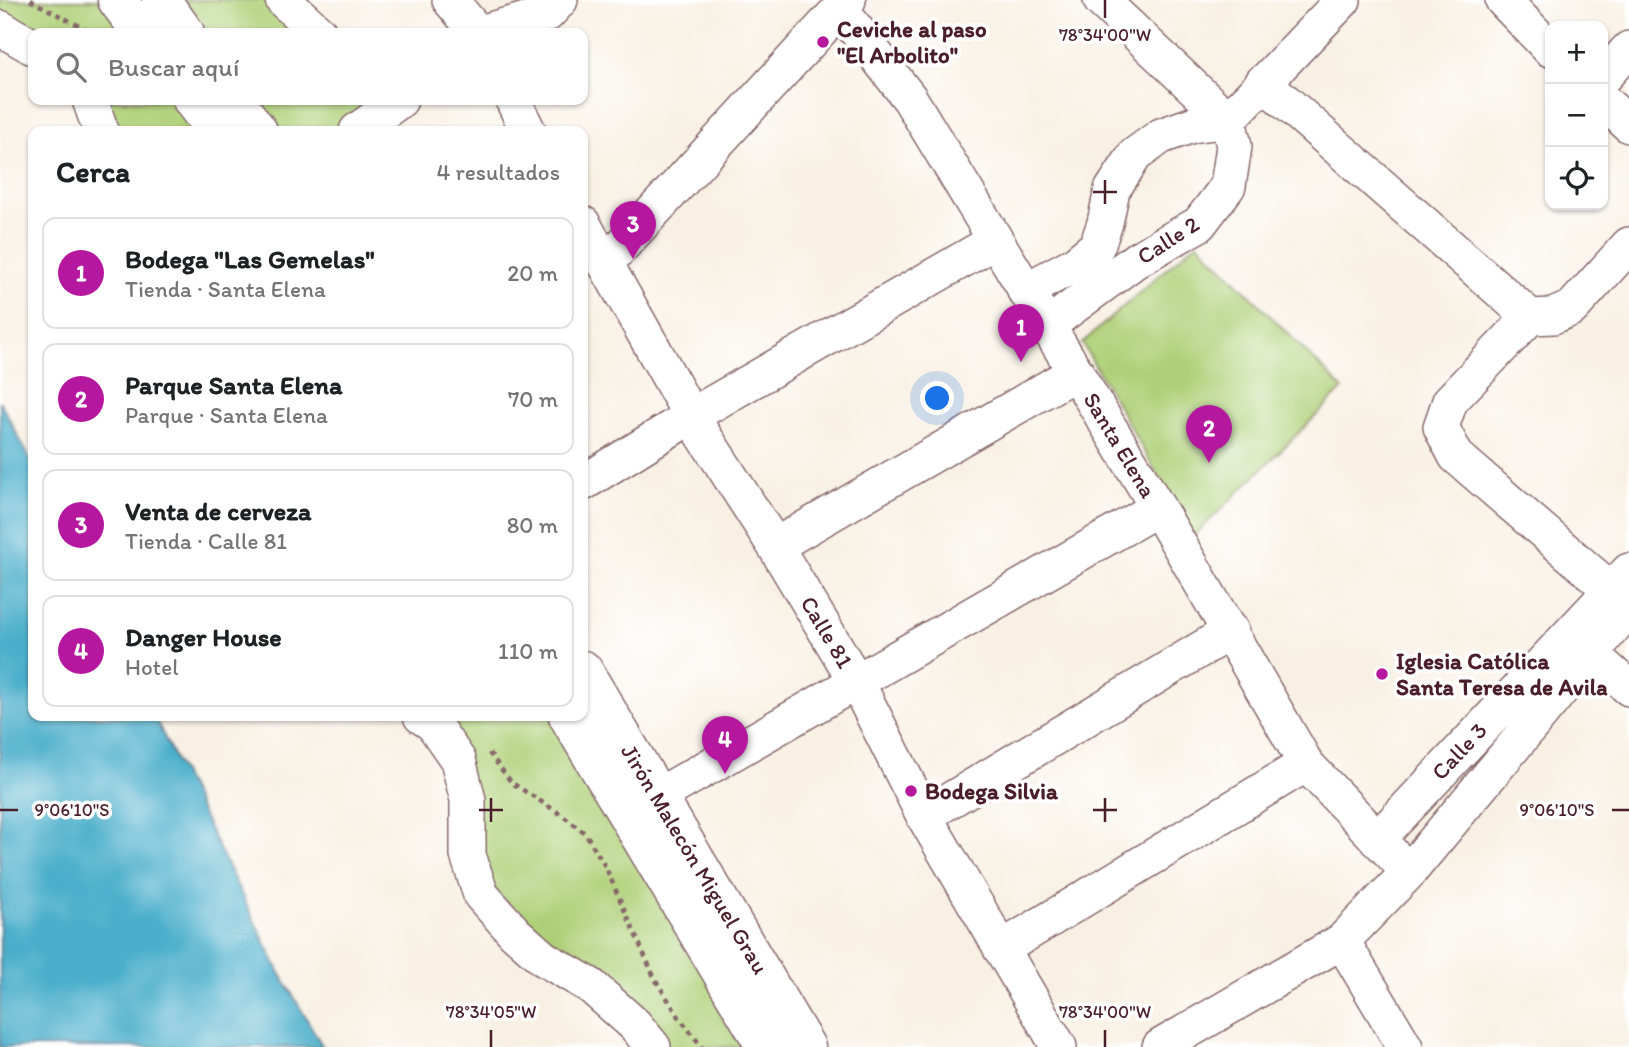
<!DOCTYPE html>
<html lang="es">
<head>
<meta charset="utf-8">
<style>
  :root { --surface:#fff; --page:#f6f6f6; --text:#202124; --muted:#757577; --line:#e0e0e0; --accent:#b5179e }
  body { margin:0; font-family:Itim,sans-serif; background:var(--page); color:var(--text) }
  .controls { position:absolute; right:21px; top:21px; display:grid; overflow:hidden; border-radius:14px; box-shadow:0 2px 5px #0004 }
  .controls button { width:63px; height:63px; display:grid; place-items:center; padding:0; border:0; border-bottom:2px solid var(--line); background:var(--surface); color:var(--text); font:35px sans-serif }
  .you { position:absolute; left:938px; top:399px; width:24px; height:24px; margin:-18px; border:5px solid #fff; border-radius:50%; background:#1a73e8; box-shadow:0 0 0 10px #1a73e833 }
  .badge { display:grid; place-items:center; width:46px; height:46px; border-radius:50%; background:var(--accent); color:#fff; font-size:23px; font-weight:700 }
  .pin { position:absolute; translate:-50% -58px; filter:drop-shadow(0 2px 4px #0008) }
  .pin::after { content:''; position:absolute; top:37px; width:24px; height:21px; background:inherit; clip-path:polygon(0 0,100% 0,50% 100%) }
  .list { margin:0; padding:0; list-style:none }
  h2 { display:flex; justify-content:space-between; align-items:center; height:91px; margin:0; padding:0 28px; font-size:30px }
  h2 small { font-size:23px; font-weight:400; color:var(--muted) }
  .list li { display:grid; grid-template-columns:46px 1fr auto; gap:21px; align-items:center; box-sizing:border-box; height:112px; margin:0 14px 14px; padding:0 14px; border:2px solid var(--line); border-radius:14px }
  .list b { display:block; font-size:26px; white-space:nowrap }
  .list p { margin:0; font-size:23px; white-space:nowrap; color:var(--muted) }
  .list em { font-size:23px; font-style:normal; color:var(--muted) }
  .icon { flex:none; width:38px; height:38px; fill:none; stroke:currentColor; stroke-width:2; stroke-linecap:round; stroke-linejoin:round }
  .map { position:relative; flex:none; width:1629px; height:1047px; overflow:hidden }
  .search { position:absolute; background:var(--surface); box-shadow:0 2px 5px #0004; left:28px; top:28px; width:560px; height:77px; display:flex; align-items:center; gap:18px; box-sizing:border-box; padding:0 24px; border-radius:14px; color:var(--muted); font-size:26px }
  .panel { position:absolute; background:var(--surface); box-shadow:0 2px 5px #0004; left:28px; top:126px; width:560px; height:595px; border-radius:14px }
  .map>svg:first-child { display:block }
</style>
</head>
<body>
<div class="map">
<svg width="1629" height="1047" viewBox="0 0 1629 1047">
  <rect width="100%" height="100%" fill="#fff"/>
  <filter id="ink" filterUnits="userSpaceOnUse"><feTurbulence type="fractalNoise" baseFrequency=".0143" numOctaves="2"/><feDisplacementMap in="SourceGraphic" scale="14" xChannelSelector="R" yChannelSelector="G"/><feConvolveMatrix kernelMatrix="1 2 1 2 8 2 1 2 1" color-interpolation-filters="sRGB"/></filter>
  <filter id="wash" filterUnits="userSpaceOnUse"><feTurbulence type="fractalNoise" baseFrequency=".00686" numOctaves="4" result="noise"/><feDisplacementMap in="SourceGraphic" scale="28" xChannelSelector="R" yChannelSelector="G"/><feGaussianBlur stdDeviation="1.57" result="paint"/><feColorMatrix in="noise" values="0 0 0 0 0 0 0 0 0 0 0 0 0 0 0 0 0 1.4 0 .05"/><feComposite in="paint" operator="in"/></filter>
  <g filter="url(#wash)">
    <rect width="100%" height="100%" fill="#f8f0e3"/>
    <!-- green -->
    <path fill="#afd078" stroke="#7c7852" stroke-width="2" d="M 0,0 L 117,0 L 142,33 L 46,33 L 0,16 Z
      M 184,0 L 273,0 L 309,33 L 209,33 Z
      M 97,100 L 192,100 L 216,131 L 112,131 Z
      M 258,100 L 376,100 L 331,131 L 282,131 Z
      M 1197,242 L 1343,389 L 1193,537 L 1082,343 Z
      M 432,716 L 571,716 L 766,1047 L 653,1047 L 523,925 L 487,879 Z"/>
    <!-- water -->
    <path fill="#4cafcb" stroke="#4b677b" stroke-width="2" d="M 0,401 L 33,465 L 33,716 L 154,716 L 280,973 L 323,1047 L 0,1047 Z"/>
  </g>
  <g filter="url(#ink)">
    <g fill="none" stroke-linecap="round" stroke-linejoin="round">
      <defs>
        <path id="minor" d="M 283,0 L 319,33
          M 450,0 L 478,33
          M 1101,0 L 1228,120
          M 1503,0 L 1550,49
          M 840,9 L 910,99 L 1158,508 L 1306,764 L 1409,872
          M 0,28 L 33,47
          M 480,33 L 547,14 L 560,0
          M 1603,77 L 1629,49
          M 1263,82 L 1530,317 L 1450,401 L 1441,427 L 1456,456 L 1611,590
          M 90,100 L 101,131
          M 513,100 L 528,131
          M 1603,101 L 1629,125
          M 357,131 L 400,100
          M 583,224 L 691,416 L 775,546 L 856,681 L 924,816 L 1059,1047
          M 606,263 L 848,0
          M 1025,291 L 1075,264 L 1097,246 L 1105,223 L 1112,190 L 1135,155 L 1161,136 L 1192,125 L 1228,120 L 1343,0
          M 1530,317 L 1553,316 L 1572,308 L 1629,245
          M 1047,326 L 1136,260 L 1199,224 L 1228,186 L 1234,146 L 1228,120
          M 583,483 L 691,416 L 995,241
          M 775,546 L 1076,372
          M 1591,654 L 1629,688
          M 421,716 L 433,724 L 458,760 L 468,800 L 468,855 L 481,895 L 515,933 L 543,958 L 591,986 L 635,1025 L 653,1047
          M 658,796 L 1158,508
          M 924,816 L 1231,631
          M 1377,840 L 1629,571
          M 1342,941 L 1405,1047
          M 1001,949 L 1306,764
          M 1160,1047 L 1342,941 L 1409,872 L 1629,608"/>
        <path id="major" d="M 117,0 L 142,33
          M 161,0 L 185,33
          M 192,100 L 216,131
          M 234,100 L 258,131
          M 583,670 L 806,1047
          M 568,716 L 766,1047"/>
      </defs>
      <!-- minor casing -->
      <use href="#minor" stroke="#87686b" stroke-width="38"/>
      <!-- major casing -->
      <use href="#major" stroke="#87686b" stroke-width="41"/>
      <!-- path -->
      <path stroke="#87686b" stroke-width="4.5" stroke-dasharray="5 5" stroke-linecap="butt" d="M 30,0 L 93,33
        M 489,753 L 512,783 L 559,813 L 586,834 L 606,868 L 655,979 L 679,1017 L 702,1047"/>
      <!-- minor -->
      <use href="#minor" stroke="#fff" stroke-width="35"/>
      <!-- major -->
      <use href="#major" stroke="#fff" stroke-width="38"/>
    </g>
  </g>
  <!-- ticks -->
  <path fill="none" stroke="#4a1f2b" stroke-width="2.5" d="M 1105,0 L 1105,18M 1105,180 L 1105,204M 1093,192 L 1117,192M 491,798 L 491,822M 1105,798 L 1105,822M 0,810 L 18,810M 479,810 L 503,810M 1093,810 L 1117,810M 1612,810 L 1629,810M 491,1030 L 491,1047M 1105,1030 L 1105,1047"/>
  <!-- markers -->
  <g fill="#b5179e" stroke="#fff" stroke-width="2.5">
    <circle cx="823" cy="42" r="7"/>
    <circle cx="1382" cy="674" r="7"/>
    <circle cx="911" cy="791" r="7"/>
  </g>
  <g text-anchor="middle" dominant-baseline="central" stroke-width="7" stroke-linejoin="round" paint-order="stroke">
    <!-- poi labels -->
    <g font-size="23" font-weight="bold" fill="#4a1f2b" stroke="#fff" text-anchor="start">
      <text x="837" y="29">Ceviche al paso<tspan x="837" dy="26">"El Arbolito"</tspan></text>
      <text x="1396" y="661">Iglesia Católica<tspan x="1396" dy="26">Santa Teresa de Avila</tspan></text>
      <text x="925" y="791">Bodega Silvia</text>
    </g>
    <!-- street labels -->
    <g font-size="23" fill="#4a1f2b" stroke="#fff">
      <text transform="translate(1168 240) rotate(-33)">Calle 2</text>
      <text transform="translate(1120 445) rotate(59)">Santa Elena</text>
      <text transform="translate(827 632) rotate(59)">Calle 81</text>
      <text transform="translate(1459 751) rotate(-47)">Calle 3</text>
      <text transform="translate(695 859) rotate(59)">Jirón Malecón Miguel Grau</text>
    </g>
  </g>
  <g font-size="18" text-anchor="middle" fill="#4a1f2b" stroke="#fff" stroke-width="7" stroke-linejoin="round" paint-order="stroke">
    <text x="1105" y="41">78°34'00"W</text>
    <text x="72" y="816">9°06'10"S</text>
    <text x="1557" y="816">9°06'10"S</text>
    <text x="491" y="1018">78°34'05"W</text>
    <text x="1105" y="1018">78°34'00"W</text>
  </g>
</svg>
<div class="controls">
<button>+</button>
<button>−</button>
<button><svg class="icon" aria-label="locate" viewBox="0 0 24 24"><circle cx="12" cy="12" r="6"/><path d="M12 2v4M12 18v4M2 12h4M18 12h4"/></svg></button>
</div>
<div class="you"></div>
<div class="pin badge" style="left:1021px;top:362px">1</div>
<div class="pin badge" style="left:1209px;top:463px">2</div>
<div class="pin badge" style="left:633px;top:259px">3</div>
<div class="pin badge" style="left:725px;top:774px">4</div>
<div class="search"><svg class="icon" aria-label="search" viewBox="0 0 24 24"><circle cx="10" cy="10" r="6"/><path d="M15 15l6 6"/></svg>Buscar aquí</div>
<section class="panel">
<h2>Cerca<small>4 resultados</small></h2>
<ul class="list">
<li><span class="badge">1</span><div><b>Bodega &quot;Las Gemelas&quot;</b><p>Tienda · Santa Elena</p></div><em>20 m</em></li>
<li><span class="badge">2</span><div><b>Parque Santa Elena</b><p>Parque · Santa Elena</p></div><em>70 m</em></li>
<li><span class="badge">3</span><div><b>Venta de cerveza</b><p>Tienda · Calle 81</p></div><em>80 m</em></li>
<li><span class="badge">4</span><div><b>Danger House</b><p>Hotel</p></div><em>110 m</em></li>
</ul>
</section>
</div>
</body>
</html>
